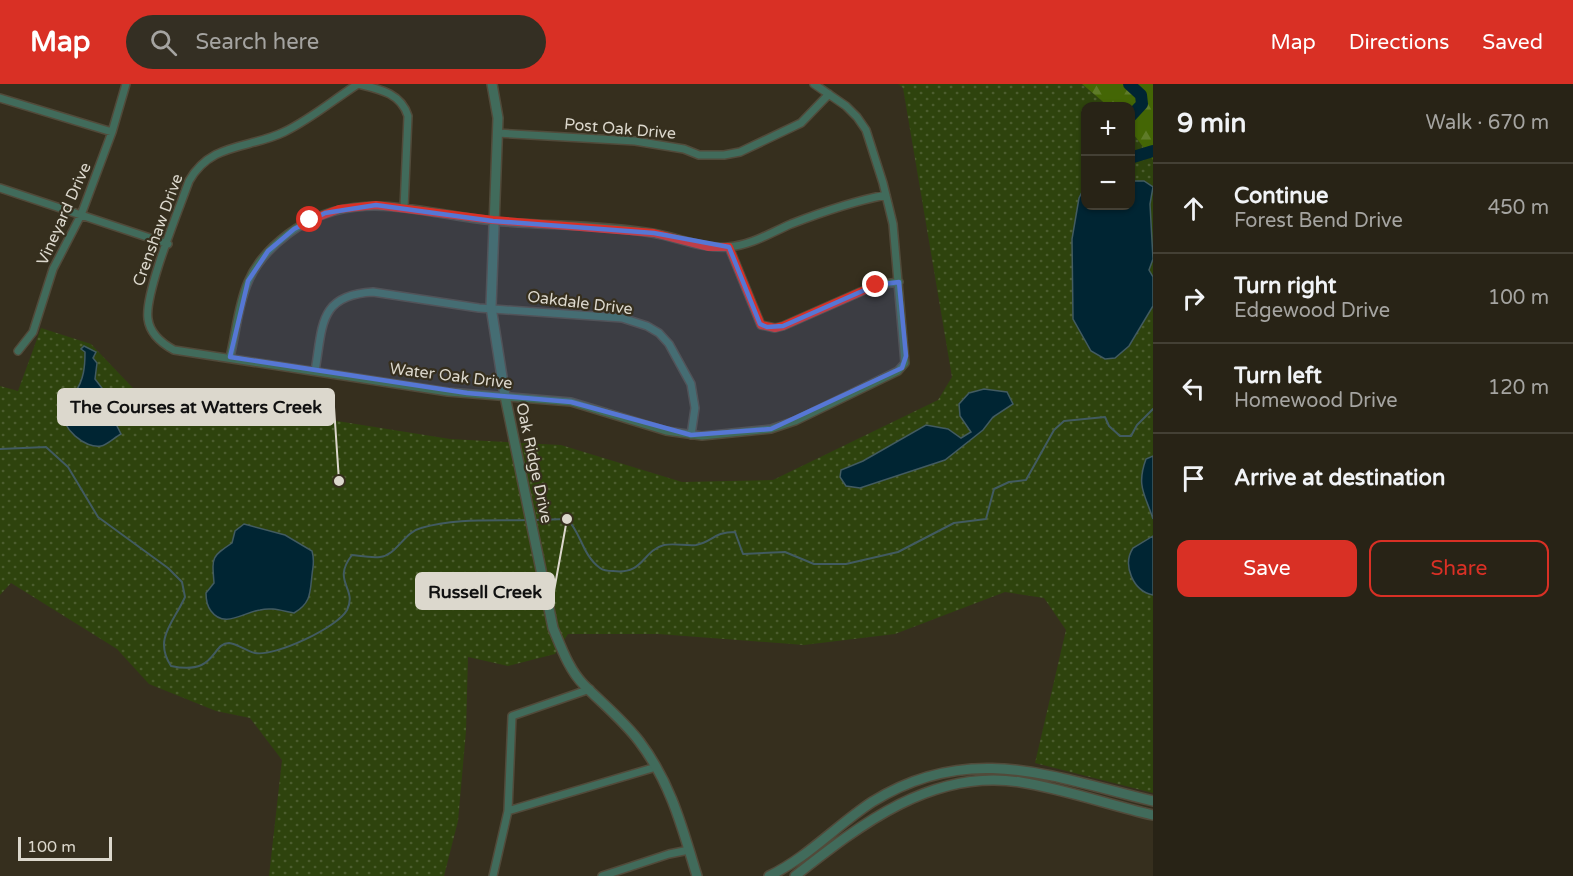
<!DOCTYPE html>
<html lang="en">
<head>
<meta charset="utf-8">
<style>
  :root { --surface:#282316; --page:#342f23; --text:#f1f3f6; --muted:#a5a4a1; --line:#444035; --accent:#d93025 }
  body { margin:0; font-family:"Varela Round",sans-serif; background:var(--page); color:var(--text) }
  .controls { position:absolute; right:18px; top:18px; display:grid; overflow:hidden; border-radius:12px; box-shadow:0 2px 4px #0004 }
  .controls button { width:54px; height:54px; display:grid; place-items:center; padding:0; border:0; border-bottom:2px solid var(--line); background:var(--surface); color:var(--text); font:30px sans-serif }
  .scale { position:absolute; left:18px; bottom:15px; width:94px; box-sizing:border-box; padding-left:6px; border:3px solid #dcd8cd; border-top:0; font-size:16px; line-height:21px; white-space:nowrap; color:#dcd8cd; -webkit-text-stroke:4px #362f1e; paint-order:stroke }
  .stop { position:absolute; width:18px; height:18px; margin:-14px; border:4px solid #d93025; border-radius:50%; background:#fff }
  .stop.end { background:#d93025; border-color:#fff; box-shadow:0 2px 6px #0008 }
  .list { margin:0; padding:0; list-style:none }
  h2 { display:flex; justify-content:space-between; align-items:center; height:78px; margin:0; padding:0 24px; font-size:26px }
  h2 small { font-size:20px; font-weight:400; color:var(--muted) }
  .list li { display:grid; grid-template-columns:39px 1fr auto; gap:18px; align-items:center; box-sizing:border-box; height:90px; padding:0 24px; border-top:2px solid var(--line) }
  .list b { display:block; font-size:22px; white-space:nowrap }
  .list p { margin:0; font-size:20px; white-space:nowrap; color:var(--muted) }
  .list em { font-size:20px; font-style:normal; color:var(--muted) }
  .actions { display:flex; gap:12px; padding:18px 24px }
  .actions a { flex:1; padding:14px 0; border:2px solid var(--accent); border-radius:12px; text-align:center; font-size:21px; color:var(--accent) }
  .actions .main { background:var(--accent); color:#fff }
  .icon { flex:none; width:33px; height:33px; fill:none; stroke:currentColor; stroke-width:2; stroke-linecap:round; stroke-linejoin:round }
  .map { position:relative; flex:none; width:1153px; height:792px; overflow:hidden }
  header { display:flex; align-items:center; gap:36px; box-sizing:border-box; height:84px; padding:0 30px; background:var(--accent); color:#fff }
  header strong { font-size:28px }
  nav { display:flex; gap:33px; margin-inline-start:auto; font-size:21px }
  .search { width:420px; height:54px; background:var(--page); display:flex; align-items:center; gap:15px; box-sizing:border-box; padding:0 21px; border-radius:33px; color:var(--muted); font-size:22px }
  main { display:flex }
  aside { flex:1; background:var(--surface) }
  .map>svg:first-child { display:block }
</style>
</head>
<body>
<header>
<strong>Map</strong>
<div class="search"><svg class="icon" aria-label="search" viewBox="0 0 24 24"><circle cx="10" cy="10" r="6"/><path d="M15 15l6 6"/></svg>Search here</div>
<nav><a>Map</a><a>Directions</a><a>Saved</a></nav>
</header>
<main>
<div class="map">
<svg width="1153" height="792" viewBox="0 0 1153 792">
  <defs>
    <pattern id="grass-dots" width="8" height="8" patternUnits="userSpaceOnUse" patternTransform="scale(1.5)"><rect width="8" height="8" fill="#2e430d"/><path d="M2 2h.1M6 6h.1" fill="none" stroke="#4c5d2f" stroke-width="1.8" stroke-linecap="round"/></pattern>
    <pattern id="forest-firs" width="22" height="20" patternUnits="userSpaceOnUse" patternTransform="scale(1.5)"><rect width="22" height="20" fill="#446605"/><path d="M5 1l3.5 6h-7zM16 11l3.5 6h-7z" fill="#5e7b28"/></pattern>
  </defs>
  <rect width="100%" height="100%" fill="#362f1e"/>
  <!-- grass -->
  <path fill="url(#grass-dots)" d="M 898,0 L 1082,0 L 1108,22 L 1086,22 L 1086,122 L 1130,122 L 1131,47 L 1153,76 L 1153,709 L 1035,679 L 1066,546 L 1044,514 L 1005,508 L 895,550 L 804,561 L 658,550 L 568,550 L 555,570 L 508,582 L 468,573 L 466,647 L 458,737 L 444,792 L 269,792 L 282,676 L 250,634 L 216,627 L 149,600 L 117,565 L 11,499 L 0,511 L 0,302 L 18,307 L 41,244 L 91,260 L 152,324 L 218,318 L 450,355 L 561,361 L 682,398 L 773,396 L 938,316 L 952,293 L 903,4 Z"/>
  <!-- forest -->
  <path fill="url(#forest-firs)" d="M 1082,0 L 1153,0 L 1153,76 L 1131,47 L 1130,22 L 1108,22 Z"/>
  <!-- water -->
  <path fill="#002533" stroke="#425b61" stroke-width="1.5" d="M 1131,97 L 1144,97 L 1153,103 L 1150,120 L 1153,175 L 1149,186 L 1153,193 L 1153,222 L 1129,262 L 1115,274 L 1105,275 L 1091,267 L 1073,235 L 1072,155 L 1079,114 L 1084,104 L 1086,122 L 1130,122 Z
    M 84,262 L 96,268 L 93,274 L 97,279 L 95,295 L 115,321 L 117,342 L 121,350 C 115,353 107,361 101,362 C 85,365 61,344 63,328 C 65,319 70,315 75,308 C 84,296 85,282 85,268 L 81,265 Z
    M 984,305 L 1007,308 L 1013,320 L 993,333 L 983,346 L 945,376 L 860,404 L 846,402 L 840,393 L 841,386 L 863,377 L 926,341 L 948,345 L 961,354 L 971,348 L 960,332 L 959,320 L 969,309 Z
    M 1153,372 L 1153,435 C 1145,410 1136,402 1146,375 Z
    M 244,440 L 285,451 L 312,467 C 315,477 313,481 312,491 C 310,509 311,519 294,529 C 282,527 272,523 260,526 C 244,528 224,545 211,527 C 207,522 206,516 206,509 L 214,499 C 212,473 211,473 232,459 L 235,447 Z
    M 1153,452 L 1153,511 C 1133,507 1122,481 1133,464 Z"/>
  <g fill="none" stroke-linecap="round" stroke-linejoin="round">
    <!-- stream -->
    <path stroke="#425b61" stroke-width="2" d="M 0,365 L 46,363 L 68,383 L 98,433 L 168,484 L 182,498 L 185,513 C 174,538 153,555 171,582 C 217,592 211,559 229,559 C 238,560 246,567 255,569 C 275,573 338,543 347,526 C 358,504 331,498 352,471 C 361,472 371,474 380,473 C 397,471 404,448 421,444 C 456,434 492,437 528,436
      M 534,436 L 567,435 C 581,448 582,471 600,484 C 604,487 608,487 613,487 C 644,491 642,467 664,461 C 674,459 686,462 696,461 C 713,458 713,448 735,448 L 743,470 L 785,468 L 814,480 L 846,480 L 898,468 L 954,439 L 986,435 L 994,405 L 1009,398 L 1026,396 L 1054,346 L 1064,337 L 1105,333 L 1109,342 L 1120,352 L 1131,352 L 1137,341 L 1153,325"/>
    <!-- river -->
    <path stroke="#002533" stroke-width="12" d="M 1129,0 L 1141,11 L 1142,20 L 1130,33
      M 1130,74 L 1153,67"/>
    <defs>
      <path id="minor" d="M 358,0 C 333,16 311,35 284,48 C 249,65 211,58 189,97 C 179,125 144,210 148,235 C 150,250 161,259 174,266 L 448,308 L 571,318 L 666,347 L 702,352 L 771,345 L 795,337 L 898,287 L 905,279 L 893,140 L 883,99 L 866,46 L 857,33 L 846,22 L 814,0
        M 358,0 C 379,5 401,9 408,32 L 404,124
        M 0,14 L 112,48
        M 497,49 L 635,57 L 684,65 L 699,71 L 724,71 L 740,68 L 801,39 L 829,10
        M 0,104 L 168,160
        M 729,163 L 761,241 L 775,244 L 783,242 L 876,201 L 899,198
        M 18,267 L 33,248 L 53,185 L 81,131 L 112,48 L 126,0
        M 230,273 C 236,249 238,221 248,198 C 256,179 272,162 288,150 C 353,101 421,130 494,137 C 546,142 600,140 652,149 C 678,153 701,165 728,163 C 752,161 770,149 791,140 C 822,128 854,117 886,111
        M 315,287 C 323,242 318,211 373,208 L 479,224 L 622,234 L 647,242 L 659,249 L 669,260 L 691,300 L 695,324 L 691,351
        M 508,727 L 656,683
        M 493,792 L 508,727 L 512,632 L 590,605
        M 602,792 L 669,770 L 689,766"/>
      <path id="tertiary" d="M 492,0 L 498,34 L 491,223 L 505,312 L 553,544 C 561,563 569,586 584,601 C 602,619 623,636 639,657 C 671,699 682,743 697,792
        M 769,792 C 807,774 837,741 872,718 C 969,657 1053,693 1153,717
        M 795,792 C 860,741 932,684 1020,698 C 1065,705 1109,721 1153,731"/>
    </defs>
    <!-- minor casing -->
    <use href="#minor" stroke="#514a3a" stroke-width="10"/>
    <!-- tertiary casing -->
    <use href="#tertiary" stroke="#514a3a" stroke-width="12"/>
    <!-- minor -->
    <use href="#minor" stroke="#416b5b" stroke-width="7"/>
    <!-- tertiary -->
    <use href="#tertiary" stroke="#416b5b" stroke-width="9"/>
  </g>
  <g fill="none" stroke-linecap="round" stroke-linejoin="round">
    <!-- route -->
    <path stroke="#d93025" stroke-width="8" d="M 310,136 L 339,125 L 376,121 L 493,136 L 654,149 L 708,163 L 729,163 L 761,241 L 775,244 L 783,242 L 876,201"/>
  </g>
  <!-- marked area -->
  <path fill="#5677d5" fill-opacity="0.2" stroke="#5677d5" stroke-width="4.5" stroke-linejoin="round" d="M 376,121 L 493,137 L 654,149 L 729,163 L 760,240 L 767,243 L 783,242 L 876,201 L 899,198 L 906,272 L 902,284 L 771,345 L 691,351 L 571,318 L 467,309 L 230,273 L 248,197 L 268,167 L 294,145 L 325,129 Z"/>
  <g text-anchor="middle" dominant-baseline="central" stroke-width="4.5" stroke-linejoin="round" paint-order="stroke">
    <!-- street labels -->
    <g font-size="16" fill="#dcd8cd" stroke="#362f1e">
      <text transform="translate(620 45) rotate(5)">Post Oak Drive</text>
      <text transform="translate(64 130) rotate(-66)">Vineyard Drive</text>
      <text transform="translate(158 146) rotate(-70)">Crenshaw Drive</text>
      <text transform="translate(580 219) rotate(7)">Oakdale Drive</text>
      <text transform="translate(451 292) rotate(7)">Water Oak Drive</text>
      <text transform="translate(534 379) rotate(78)">Oak Ridge Drive</text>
    </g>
  </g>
  <!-- callouts -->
  <path fill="none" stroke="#dcd8cd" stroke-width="2" d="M339 397L334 323M567 435L554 507"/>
  <g fill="#dcd8cd" stroke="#362f1e" stroke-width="2">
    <circle cx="339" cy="397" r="6"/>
    <circle cx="567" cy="435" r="6"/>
  </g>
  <g fill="#dcd8cd" stroke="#dcd8cd" stroke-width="2">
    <rect x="58" y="305" width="276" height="36" rx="6"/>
    <rect x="416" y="489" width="138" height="36" rx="6"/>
  </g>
  <g font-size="18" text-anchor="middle" font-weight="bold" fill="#111">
    <text x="196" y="329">The Courses at Watters Creek</text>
    <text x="485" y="514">Russell Creek</text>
  </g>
</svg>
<div class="controls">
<button>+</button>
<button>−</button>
</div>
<div class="scale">100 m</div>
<div class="stop" style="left:310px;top:136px"></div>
<div class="stop end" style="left:876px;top:201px"></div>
</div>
<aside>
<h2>9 min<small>Walk · 670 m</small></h2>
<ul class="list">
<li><svg class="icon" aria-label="ahead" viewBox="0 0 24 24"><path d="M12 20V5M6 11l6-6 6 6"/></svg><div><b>Continue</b><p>Forest Bend Drive</p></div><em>450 m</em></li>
<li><svg class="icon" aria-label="right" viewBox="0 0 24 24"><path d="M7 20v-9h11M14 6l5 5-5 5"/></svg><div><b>Turn right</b><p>Edgewood Drive</p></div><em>100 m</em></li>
<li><svg class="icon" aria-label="left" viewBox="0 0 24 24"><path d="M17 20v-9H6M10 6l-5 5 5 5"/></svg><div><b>Turn left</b><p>Homewood Drive</p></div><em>120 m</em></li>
<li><svg class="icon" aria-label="arrive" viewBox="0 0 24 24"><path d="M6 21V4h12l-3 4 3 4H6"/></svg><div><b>Arrive at destination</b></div></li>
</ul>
<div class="actions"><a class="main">Save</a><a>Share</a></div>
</aside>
</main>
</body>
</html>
